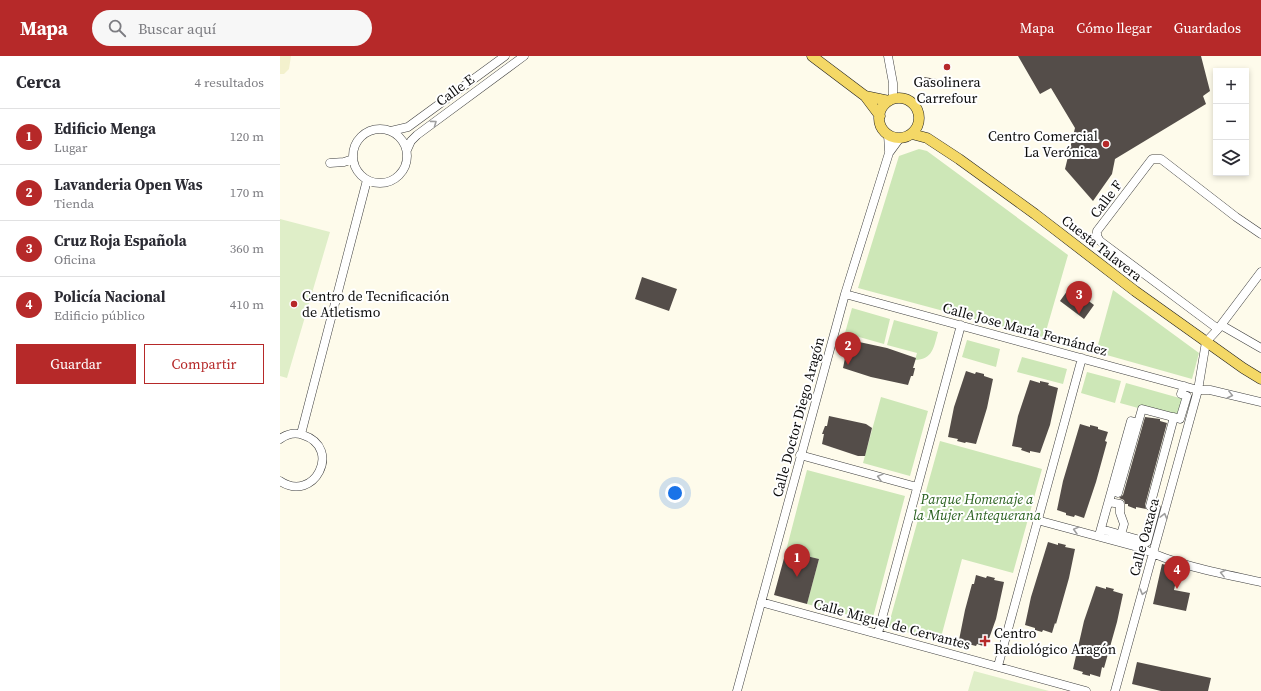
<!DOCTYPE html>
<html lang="es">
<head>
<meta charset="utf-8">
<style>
  :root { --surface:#fff; --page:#f7f7f7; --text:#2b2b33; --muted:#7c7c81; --line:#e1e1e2; --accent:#b62929 }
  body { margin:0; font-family:"Source Serif 4",serif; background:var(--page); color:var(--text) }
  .controls { position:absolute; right:12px; top:12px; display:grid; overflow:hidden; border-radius:0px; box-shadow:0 2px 6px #0003 }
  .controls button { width:36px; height:36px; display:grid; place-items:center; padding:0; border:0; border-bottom:1px solid var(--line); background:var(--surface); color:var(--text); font:20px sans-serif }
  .you { position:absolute; left:395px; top:437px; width:14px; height:14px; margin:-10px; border:3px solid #fff; border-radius:50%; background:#1a73e8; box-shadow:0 0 0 6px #1a73e833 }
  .badge { display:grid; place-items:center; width:26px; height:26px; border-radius:50%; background:var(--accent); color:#fff; font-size:13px; font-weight:700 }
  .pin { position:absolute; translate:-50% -33px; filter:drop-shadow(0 1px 2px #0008) }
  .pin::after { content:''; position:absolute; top:21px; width:14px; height:12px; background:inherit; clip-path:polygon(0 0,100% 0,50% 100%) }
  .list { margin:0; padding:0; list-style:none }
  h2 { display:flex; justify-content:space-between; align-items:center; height:52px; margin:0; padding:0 16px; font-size:17px }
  h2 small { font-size:13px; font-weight:400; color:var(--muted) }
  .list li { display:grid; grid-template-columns:26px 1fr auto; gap:12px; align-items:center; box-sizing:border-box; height:56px; padding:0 16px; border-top:1px solid var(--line) }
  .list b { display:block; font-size:15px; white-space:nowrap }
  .list p { margin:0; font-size:13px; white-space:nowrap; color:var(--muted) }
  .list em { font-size:13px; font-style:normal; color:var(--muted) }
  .actions { display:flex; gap:8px; padding:12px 16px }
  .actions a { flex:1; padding:9px 0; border:1px solid var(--accent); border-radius:0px; text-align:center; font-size:14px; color:var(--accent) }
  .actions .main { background:var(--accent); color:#fff }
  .icon { flex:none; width:22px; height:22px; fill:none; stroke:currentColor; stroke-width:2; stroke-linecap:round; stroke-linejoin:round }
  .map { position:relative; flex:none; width:981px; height:635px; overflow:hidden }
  header { display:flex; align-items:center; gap:24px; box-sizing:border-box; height:56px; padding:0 20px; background:var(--accent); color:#fff }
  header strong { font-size:19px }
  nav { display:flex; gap:22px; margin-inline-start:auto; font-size:14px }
  .search { width:280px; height:36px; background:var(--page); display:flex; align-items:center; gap:10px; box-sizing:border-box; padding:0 14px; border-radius:22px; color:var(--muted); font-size:15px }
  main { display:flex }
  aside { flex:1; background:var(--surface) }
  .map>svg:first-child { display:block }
</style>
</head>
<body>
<header>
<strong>Mapa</strong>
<div class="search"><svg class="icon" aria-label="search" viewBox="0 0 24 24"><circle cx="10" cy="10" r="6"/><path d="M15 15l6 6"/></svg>Buscar aquí</div>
<nav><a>Mapa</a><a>Cómo llegar</a><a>Guardados</a></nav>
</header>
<main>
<aside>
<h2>Cerca<small>4 resultados</small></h2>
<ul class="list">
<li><span class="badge">1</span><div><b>Edificio Menga</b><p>Lugar</p></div><em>120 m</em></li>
<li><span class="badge">2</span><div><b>Lavanderia Open Was</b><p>Tienda</p></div><em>170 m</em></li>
<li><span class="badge">3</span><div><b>Cruz Roja Española</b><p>Oficina</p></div><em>360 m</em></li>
<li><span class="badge">4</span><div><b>Policía Nacional</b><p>Edificio público</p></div><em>410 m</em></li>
</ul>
<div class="actions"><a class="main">Guardar</a><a>Compartir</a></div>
</aside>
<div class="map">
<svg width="981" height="635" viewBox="0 0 981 635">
  <rect width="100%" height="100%" fill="#fefbeb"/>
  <!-- farmland -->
  <path fill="#f3f1cd" d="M 0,0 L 11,0 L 9,13 L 4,18 L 0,18 Z"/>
  <!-- green -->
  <path fill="#cde7b7" d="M 639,93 L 647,95 L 788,199 L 764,282 L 578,232 L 619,100 Z
    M 833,234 L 919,297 L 912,323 L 816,296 Z
    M 572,252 L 610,263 L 604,288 L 565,277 Z
    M 614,264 L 658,276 C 654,290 653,304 635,304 L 637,297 L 607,289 Z
    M 687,284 L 720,293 L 716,311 L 682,301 Z
    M 742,301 L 787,313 L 783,328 L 737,316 Z
    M 807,316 L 841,325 L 835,347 L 801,337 Z
    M 846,327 L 903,343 L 898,363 L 840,347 Z
    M 601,341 L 648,355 L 630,420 L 583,407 Z
    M 660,385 L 762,413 L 733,517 L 682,503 L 660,585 L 608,571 Z
    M 527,414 L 625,440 L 592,565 L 527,548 L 539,503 L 506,495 Z"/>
  <!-- pitch -->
  <path fill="#dfeec8" d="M 0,163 L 50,176 L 7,322 L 0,320 Z
    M 694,615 L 769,635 L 688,635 Z"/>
  <!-- building -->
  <path fill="#544d49" d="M 738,0 L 921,0 L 930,35 L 923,40 L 926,48 L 835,103 L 832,118 L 813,145 L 785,113 L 795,72 L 771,32 L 760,38 Z
    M 644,21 L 656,23 L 659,28 L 651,32 Z
    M 362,221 L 397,233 L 389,255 L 355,243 Z
    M 790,231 L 814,249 L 804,263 L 780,245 Z
    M 570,284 L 607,292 L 636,302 L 633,312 L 635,312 L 633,320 L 631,320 L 628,329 L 591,321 L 563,312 L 565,302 L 564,301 L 566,293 L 568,294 Z
    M 686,315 L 695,318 L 696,316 L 704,318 L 704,320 L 713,323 L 707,352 L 696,388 L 686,386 L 685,387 L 677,385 L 678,383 L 668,381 L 674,351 Z
    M 750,324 L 760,327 L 760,325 L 769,327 L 768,329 L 778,332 L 770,369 L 760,397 L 750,395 L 750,397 L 741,394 L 742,392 L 732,390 L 738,360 Z
    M 549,360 L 586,368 L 592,372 L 585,400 L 578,400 L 542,388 L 544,378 L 542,378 L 545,370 L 547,370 Z
    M 865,361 L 880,363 L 880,365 L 887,367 L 865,449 L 866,453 L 856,451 L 856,453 L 848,450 L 848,448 L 845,448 L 844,444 L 839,442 L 843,439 Z
    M 800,368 L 810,371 L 810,369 L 818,371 L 818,373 L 828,376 L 825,385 L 827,386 L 816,426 L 804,462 L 795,459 L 794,461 L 786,459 L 786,457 L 777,454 L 783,425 Z
    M 768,486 L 778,489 L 778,487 L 786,489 L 785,491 L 795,493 L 789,522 L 776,568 L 775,567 L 772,577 L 763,574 L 762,576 L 755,574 L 755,572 L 745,569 L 751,541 Z
    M 506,495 L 539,503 L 527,548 L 494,539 Z
    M 882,508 L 899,512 L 894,534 L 910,537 L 906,555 L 873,548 Z
    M 696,519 L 706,522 L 707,520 L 715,522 L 714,524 L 724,526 L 716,563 L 706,591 L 697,588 L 696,590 L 688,588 L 689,586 L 679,584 L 685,554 L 692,528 L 694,528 Z
    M 816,530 L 826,533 L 826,531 L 834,533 L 833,535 L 843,538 L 837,566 L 824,612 L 822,611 L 820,621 L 810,618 L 810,620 L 802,618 L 803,616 L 793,613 L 804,565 Z
    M 857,606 L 931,622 L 928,635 L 881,635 L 852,628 Z"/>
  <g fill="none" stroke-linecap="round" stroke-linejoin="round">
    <defs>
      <path id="minor" d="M 608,0 L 613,27 L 613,43
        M73 100a27 27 0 1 1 54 0a27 27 0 1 1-54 0Z
        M 111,75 L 128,71 L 225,0
        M 608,78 L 609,95
        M 127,94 L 131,85 L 137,79 L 244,0
        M 50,107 L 64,106 L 73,103
        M 565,238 L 918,334 L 930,334 L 981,346
        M 941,269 L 981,292
        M 938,273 L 820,185 L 817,180 L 817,175 L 872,103 L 881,103 L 956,161 L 981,178
        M 21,378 L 87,124
        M 0,383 C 7,378 15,376 23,379 C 63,392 34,448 0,425
        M 520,399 L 637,431
        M 757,464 L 861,492 C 895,509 943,518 981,526
        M 821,473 L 867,486 L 876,452 L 870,450 L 894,361
        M 820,476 L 851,365 L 858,367
        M 840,482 L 844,468 L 840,457 L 840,448 L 829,446 L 832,435 L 838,437 L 862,353 L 900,363 L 907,340 L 901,338 L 904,330
        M 481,546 L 806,635
        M 598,577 L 681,269
        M 718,610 L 802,302
        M 457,635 L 565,238 L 609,97 L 620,82
        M 835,635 L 918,334 L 926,286 L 938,273 L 981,216"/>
      <path id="major" d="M 532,0 L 585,40 L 600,60
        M 585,40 L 609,45
        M599 62a20 20 0 1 1 40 0a20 20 0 1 1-40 0Z
        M 632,78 L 647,82 L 679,103 L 755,158 L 855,235 L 963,312 L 981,323"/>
    </defs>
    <!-- minor casing -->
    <use href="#minor" stroke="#3f3f3f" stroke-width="9"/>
    <!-- major casing -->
    <use href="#major" stroke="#1d1d1d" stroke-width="11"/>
    <!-- minor -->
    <use href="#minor" stroke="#fff" stroke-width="8"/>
    <!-- major -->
    <use href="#major" stroke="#f4d866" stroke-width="10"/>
  </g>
  <!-- one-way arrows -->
  <defs><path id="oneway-chevron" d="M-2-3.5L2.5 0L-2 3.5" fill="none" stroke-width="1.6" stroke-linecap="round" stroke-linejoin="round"/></defs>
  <g stroke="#9e9e9e">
    <use href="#oneway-chevron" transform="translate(154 67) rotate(-36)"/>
    <use href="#oneway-chevron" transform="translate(950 339) rotate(14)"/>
    <use href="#oneway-chevron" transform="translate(600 421) rotate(-165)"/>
    <use href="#oneway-chevron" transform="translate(884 460) rotate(-75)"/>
    <use href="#oneway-chevron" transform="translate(796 474) rotate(-165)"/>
    <use href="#oneway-chevron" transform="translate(943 517) rotate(-166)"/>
    <use href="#oneway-chevron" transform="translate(863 536) rotate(106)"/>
  </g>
  <!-- markers -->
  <g fill="#b62929" stroke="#fff" stroke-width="1.5">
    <circle cx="667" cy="11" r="4"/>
    <circle cx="826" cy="88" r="4"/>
    <circle cx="14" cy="248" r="4"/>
    <path d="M703 579h4v4h4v4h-4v4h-4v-4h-4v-4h4z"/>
  </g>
  <g text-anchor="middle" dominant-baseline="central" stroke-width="4" stroke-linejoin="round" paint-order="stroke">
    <!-- poi labels -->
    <g font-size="14" fill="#0c0c0c" stroke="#fff" text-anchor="start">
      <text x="667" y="26" text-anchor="middle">Gasolinera<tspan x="667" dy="16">Carrefour</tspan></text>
      <text x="818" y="80" text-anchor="end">Centro Comercial<tspan x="818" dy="16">La Verónica</tspan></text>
      <text x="22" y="240">Centro de Tecnificación<tspan x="22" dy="16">de Atletismo</tspan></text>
      <text x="714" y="577">Centro<tspan x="714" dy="16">Radiológico Aragón</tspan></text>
    </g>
    <!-- street labels -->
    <g font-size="14" fill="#0c0c0c" stroke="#fff">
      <text transform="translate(175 34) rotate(-36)">Calle E</text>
      <text transform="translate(826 143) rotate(-53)">Calle F</text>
      <text transform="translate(822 192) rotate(38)">Cuesta Talavera</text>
      <text transform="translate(745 273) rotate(15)">Calle Jose María Fernández</text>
      <text transform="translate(518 361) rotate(-75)">Calle Doctor Diego Aragón</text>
      <text transform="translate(864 481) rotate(-75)">Calle Oaxaca</text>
      <text transform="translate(612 568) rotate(15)">Calle Miguel de Cervantes</text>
    </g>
    <!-- park labels -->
    <g font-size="14" font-style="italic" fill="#2a611f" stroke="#fff">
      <text x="697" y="443">Parque Homenaje a<tspan x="697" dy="16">la Mujer Antequerana</tspan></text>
    </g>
  </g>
</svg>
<div class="controls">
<button>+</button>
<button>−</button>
<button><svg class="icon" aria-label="layers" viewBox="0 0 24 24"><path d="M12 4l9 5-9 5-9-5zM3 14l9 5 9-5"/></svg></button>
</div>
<div class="you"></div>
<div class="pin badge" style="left:517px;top:521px">1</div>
<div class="pin badge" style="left:568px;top:309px">2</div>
<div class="pin badge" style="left:799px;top:258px">3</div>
<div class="pin badge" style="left:897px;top:533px">4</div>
</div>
</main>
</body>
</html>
